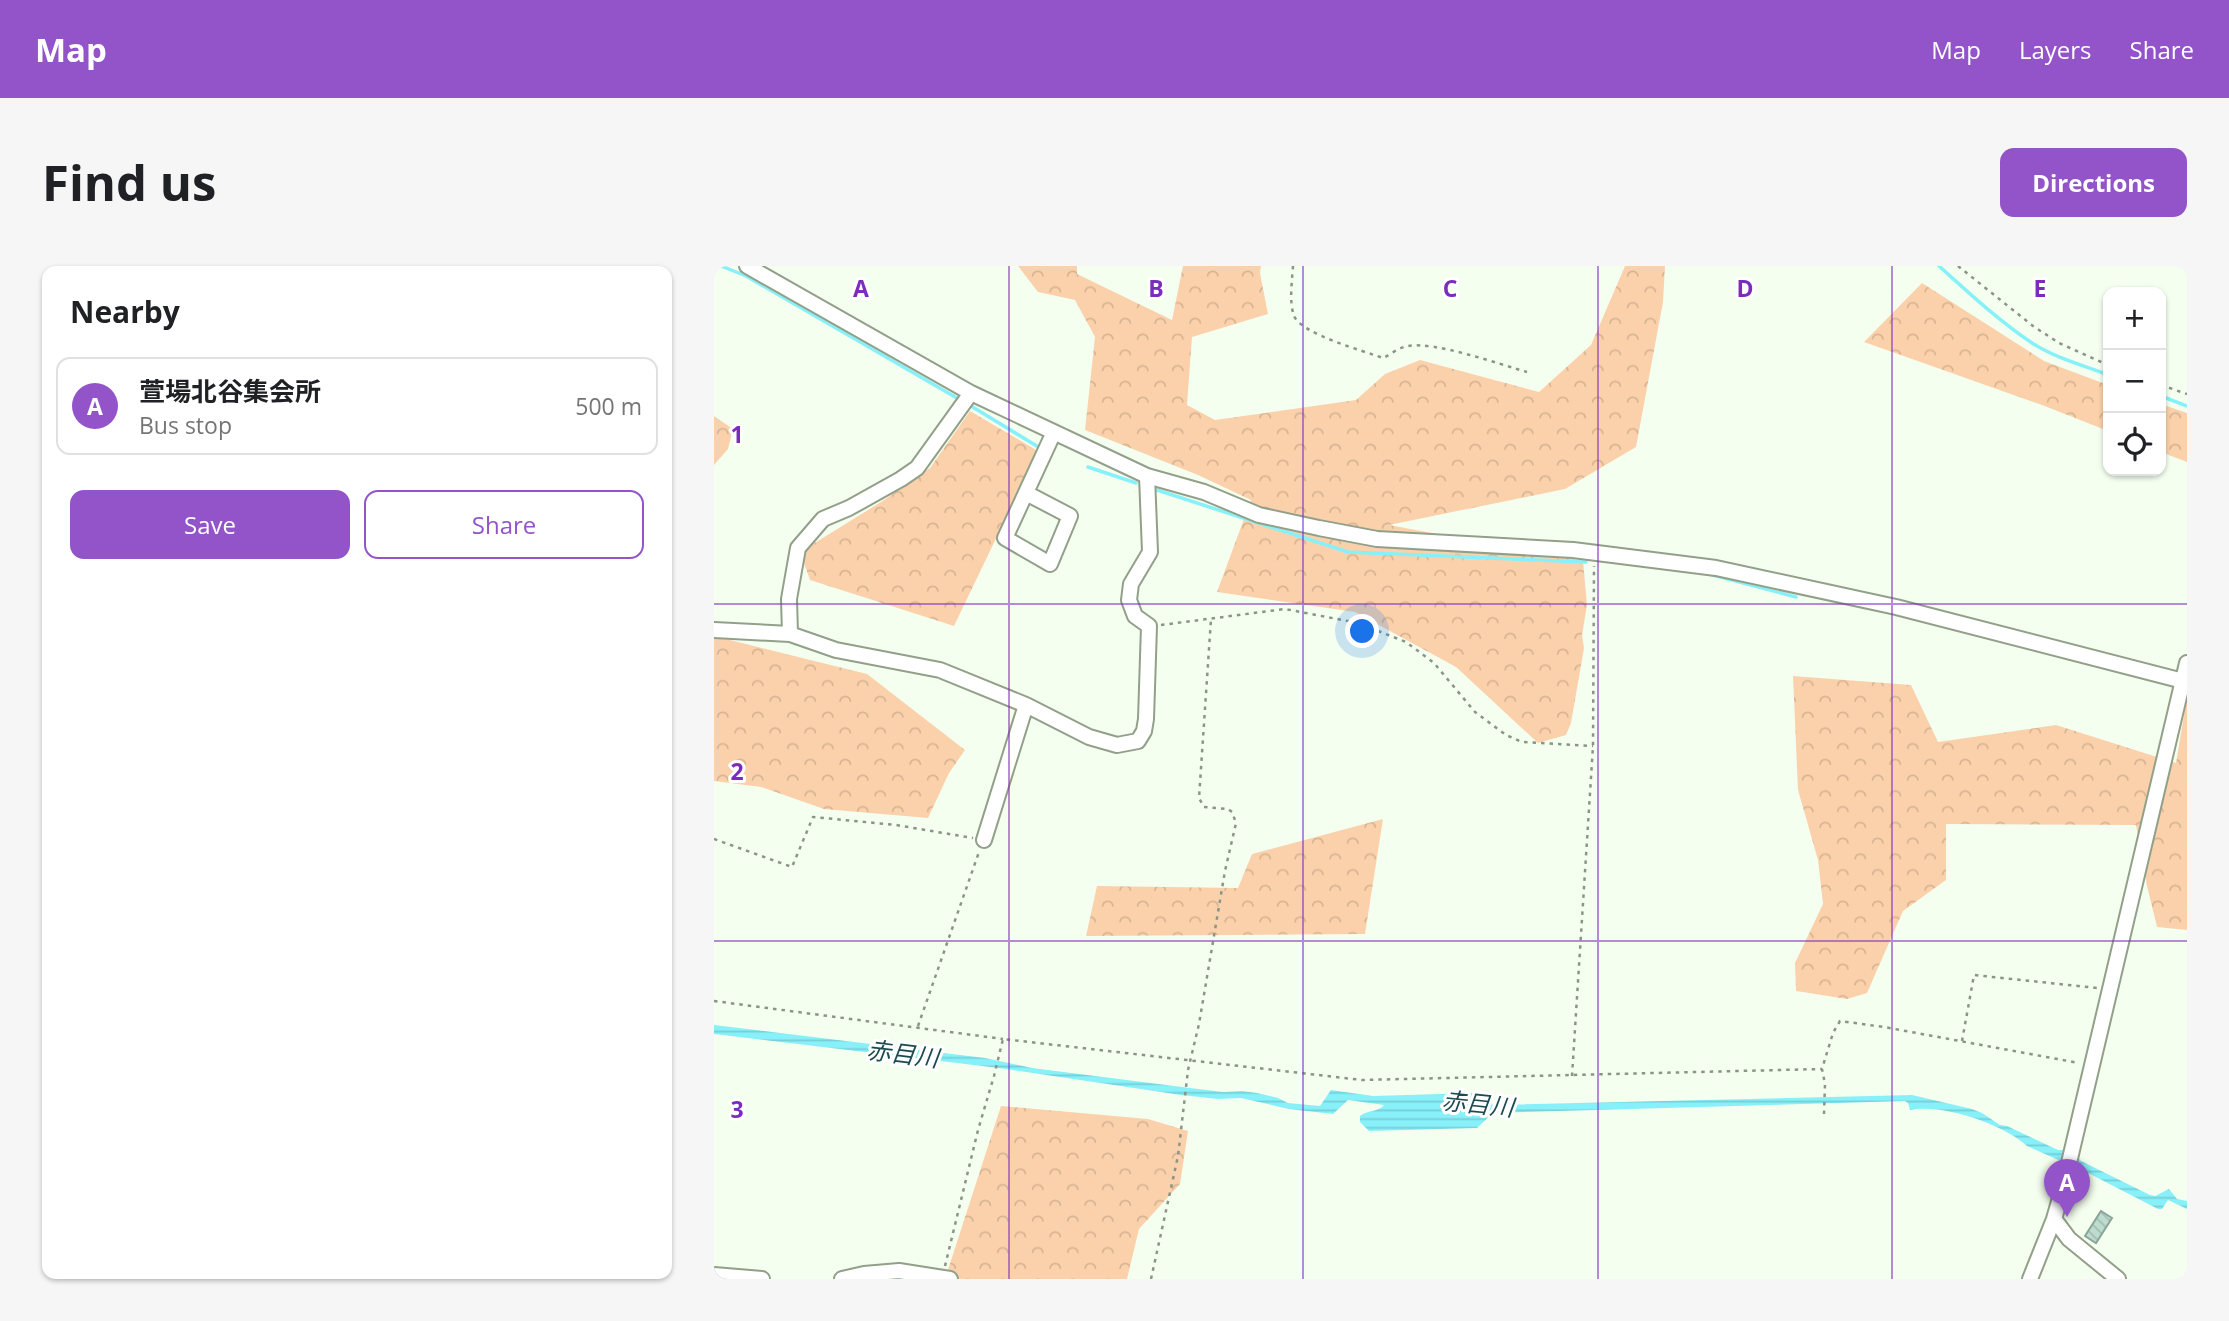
<!DOCTYPE html>
<html lang="en">
<head>
<meta charset="utf-8">
<style>
  :root { --surface:#fff; --page:#f6f6f6; --text:#202124; --muted:#757577; --line:#e0e0e0; --accent:#9353c9 }
  body { margin:0; font-family:"Open Sans","Noto Sans JP",sans-serif; background:var(--page); color:var(--text) }
  .controls { position:absolute; right:21px; top:21px; display:grid; overflow:hidden; border-radius:14px; box-shadow:0 2px 5px #0004 }
  .controls button { width:63px; height:63px; display:grid; place-items:center; padding:0; border:0; border-bottom:2px solid var(--line); background:var(--surface); color:var(--text); font:35px sans-serif }
  .you { position:absolute; left:649px; top:366px; width:24px; height:24px; margin:-18px; border:5px solid #fff; border-radius:50%; background:#1a73e8; box-shadow:0 0 0 10px #1a73e833 }
  .badge { display:grid; place-items:center; width:46px; height:46px; border-radius:50%; background:var(--accent); color:#fff; font-size:23px; font-weight:700 }
  .pin { position:absolute; translate:-50% -58px; filter:drop-shadow(0 2px 4px #0008) }
  .pin::after { content:''; position:absolute; top:37px; width:24px; height:21px; background:inherit; clip-path:polygon(0 0,100% 0,50% 100%) }
  .list { margin:0; padding:0; list-style:none }
  h2 { display:flex; justify-content:space-between; align-items:center; height:91px; margin:0; padding:0 28px; font-size:30px }
  h2 small { font-size:23px; font-weight:400; color:var(--muted) }
  .list li { display:grid; grid-template-columns:46px 1fr auto; gap:21px; align-items:center; box-sizing:border-box; height:98px; margin:0 14px 14px; padding:0 14px; border:2px solid var(--line); border-radius:14px }
  .list b { display:block; font-size:26px; white-space:nowrap }
  .list p { margin:0; font-size:23px; white-space:nowrap; color:var(--muted) }
  .list em { font-size:23px; font-style:normal; color:var(--muted) }
  .actions { display:flex; gap:14px; padding:21px 28px }
  .actions a { flex:1; padding:16px 0; border:2px solid var(--accent); border-radius:14px; text-align:center; font-size:24px; color:var(--accent) }
  .actions .main { background:var(--accent); color:#fff }
  .icon { flex:none; width:38px; height:38px; fill:none; stroke:currentColor; stroke-width:2; stroke-linecap:round; stroke-linejoin:round }
  .map { position:relative; flex:none; width:1473px; height:1013px; overflow:hidden; border-radius:14px }
  header { display:flex; align-items:center; gap:42px; box-sizing:border-box; height:98px; padding:0 35px; background:var(--accent); color:#fff }
  header strong { font-size:33px }
  nav { display:flex; gap:38px; margin-inline-start:auto; font-size:24px }
  .intro { display:flex; align-items:center; justify-content:space-between; box-sizing:border-box; height:168px; padding:0 42px }
  h1 { margin:0; font-size:49px }
  .button { padding:18px 32px; border-radius:14px; background:var(--accent); color:#fff; font-size:24px; font-weight:700 }
  main { display:flex; gap:42px; padding:0 42px }
  aside { flex:1; background:var(--surface); border-radius:14px; box-shadow:0 2px 5px #0004 }
  .map>svg:first-child { display:block }
</style>
</head>
<body>
<header>
<strong>Map</strong>
<nav><a>Map</a><a>Layers</a><a>Share</a></nav>
</header>
<div class="intro"><h1>Find us</h1><a class="button">Directions</a></div>
<main>
<aside>
<h2>Nearby<small></small></h2>
<ul class="list">
<li><span class="badge">A</span><div><b>萱場北谷集会所</b><p>Bus stop</p></div><em>500 m</em></li>
</ul>
<div class="actions"><a class="main">Save</a><a>Share</a></div>
</aside>
<div class="map">
<svg width="1473" height="1013" viewBox="0 0 1473 1013">
  <defs>
    <pattern id="forest-crowns" width="20" height="18" patternUnits="userSpaceOnUse" patternTransform="scale(1.75)"><rect width="20" height="18" fill="#fbd1ab"/><path d="M2 6a3 3 0 1 1 6 0M12 15a3 3 0 1 1 6 0" fill="none" stroke="#d7b493"/></pattern>
    <pattern id="water-rules" width="6" height="5" patternUnits="userSpaceOnUse" patternTransform="scale(1.75)"><rect width="6" height="5" fill="#87f0f9"/><path d="M0 2.5h6" fill="none" stroke="#75ced6"/></pattern>
    <pattern id="building-back-hatch" width="6" height="6" patternUnits="userSpaceOnUse" patternTransform="scale(1.75)"><rect width="6" height="6" fill="#bddbce"/><path d="M-1 5l2 2M0 0l6 6M5-1l2 2" fill="none" stroke="#a3bdb1"/></pattern>
  </defs>
  <rect width="100%" height="100%" fill="#f5fff0"/>
  <!-- forest -->
  <path fill="url(#forest-crowns)" d="M 304,0 L 363,0 L 363,8 L 458,54 L 469,0 L 547,0 L 546,7 L 554,48 L 478,71 L 473,139 L 501,154 L 642,134 L 671,108 L 706,94 L 825,126 L 877,79 L 911,0 L 951,0 L 949,36 L 922,181 L 851,223 L 675,259 L 869,295 L 873,339 L 868,369 L 870,382 L 857,457 L 852,469 L 824,477 L 742,401 L 641,346 L 503,326 L 537,234 L 484,209 L 371,164 L 381,71 L 361,34 L 324,26 Z
    M 1208,17 L 1330,95 L 1394,119 L 1394,165 L 1328,139 L 1150,76 Z
    M 1447,138 L 1473,147 L 1473,196 L 1447,186 Z
    M 256,145 L 324,185 L 240,360 L 96,314 L 86,286 L 167,236 L 216,202 Z
    M 0,150 L 19,163 L 14,183 L 0,199 Z
    M 0,370 L 153,408 L 251,484 L 235,507 L 214,552 L 110,543 L 47,521 L 0,515 Z
    M 1079,410 L 1197,419 L 1224,476 L 1342,459 L 1462,497 L 1473,431 L 1473,664 L 1443,661 L 1433,620 L 1422,559 L 1232,558 L 1232,614 L 1189,645 L 1153,727 L 1133,733 L 1082,725 L 1081,697 L 1109,638 L 1104,594 L 1084,524 Z
    M 669,553 L 651,668 L 372,670 L 383,620 L 524,622 L 538,588 Z
    M 287,840 L 434,853 L 474,865 L 466,918 L 425,963 L 413,1013 L 231,1013 Z"/>
  <!-- water -->
  <path fill="url(#water-rules)" d="M 0,759 L 271,792 L 318,802 L 468,821 L 509,826 L 528,825 L 543,827 L 564,832 L 574,837 L 606,840 L 617,824 L 659,830 L 763,827 L 779,839 L 1198,829 L 1258,843 L 1268,847 L 1286,859 L 1293,860 L 1344,884 L 1352,884 L 1362,889 L 1367,895 L 1436,929 L 1441,930 L 1455,923 L 1463,933 L 1473,935 L 1473,943 L 1454,934 L 1448,943 L 1444,943 L 1378,909 L 1313,880 C 1290,858 1227,837 1196,844 L 1194,837 L 1191,835 L 779,847 L 763,862 L 655,865 L 646,856 L 646,850 C 653,844 665,846 670,839 L 634,834 L 619,848 L 575,843 L 527,832 L 504,833 L 467,829 L 285,802 L 0,768 Z"/>
  <g fill="none" stroke-linecap="round" stroke-linejoin="round">
    <!-- stream -->
    <path stroke="#87f0f9" stroke-width="3.5" d="M 7,0 L 32,10 L 243,132
      M 1225,0 C 1255,27 1285,55 1318,77 C 1341,92 1369,99 1394,109
      M 1447,130 L 1473,140
      M 257,140 L 326,182
      M 374,201 L 422,217
      M 443,224 L 634,286 L 872,296
      M 995,308 L 1082,331"/>
  </g>
  <!-- building -->
  <path fill="url(#building-back-hatch)" stroke="#8aa69a" stroke-width="2" d="M 1387,945 L 1398,952 L 1382,977 L 1371,970 Z"/>
  <g fill="none" stroke-linecap="round" stroke-linejoin="round">
    <defs>
      <path id="minor" d="M 33,0 L 257,127 L 433,210 L 490,226 L 545,249 L 605,262 L 663,273 L 859,284 L 1002,302 L 1182,341 L 1473,416
        M 312,227 L 356,250 L 336,298 L 291,272 L 340,166
        M 0,364 L 76,368 L 122,384 L 226,404 L 312,439 L 375,471 L 403,479 L 424,475 L 430,465 L 432,453 L 435,360 L 421,350 L 415,334 L 417,318 L 436,286 L 433,210
        M 76,368 L 75,333 L 84,282 L 109,253 L 135,242 L 187,213 L 203,202 L 257,127
        M 270,574 L 312,439
        M 1340,953 L 1355,973 L 1404,1013
        M 0,1009 L 48,1013
        M 128,1013 L 150,1008 L 185,1005 L 236,1013
        M 1316,1013 L 1340,953 L 1350,918 L 1473,397"/>
    </defs>
    <!-- minor casing -->
    <use href="#minor" stroke="#92a089" stroke-width="18"/>
    <!-- path -->
    <path stroke="#8c9488" stroke-width="2.5" stroke-dasharray="3.5 5" stroke-linecap="butt" d="M 579,0 C 578,15 575,36 580,50 C 587,68 650,85 669,92 C 677,88 686,81 694,80 C 720,75 785,98 813,106
      M 1244,0 L 1319,60 L 1345,77 L 1394,99
      M 1447,119 L 1473,128
      M 447,359 L 571,343 L 644,357 L 692,376 L 720,397 L 761,446 L 792,469 L 808,476 L 879,480
      M 0,573 L 78,601 L 99,551 L 182,559 L 259,572
      M 0,735 L 289,773
      M 204,760 L 265,586
      M 1248,775 L 1260,709 L 1383,722
      M 858,810 L 879,480 L 880,300
      M 1110,848 L 1111,818 L 1108,803 L 1119,767 L 1126,755 L 1170,761 L 1365,797
      M 231,1000 L 264,864 L 280,810 L 289,773 L 648,814 L 1108,803
      M 437,1013 L 464,890 L 474,804 L 485,758 L 511,605 L 522,557 L 518,546 L 514,543 L 490,541 L 485,532 L 497,353"/>
    <!-- minor -->
    <use href="#minor" stroke="#fff" stroke-width="14"/>
  </g>
  <!-- grid -->
  <path fill="none" stroke="#7b2cbf" stroke-width="2" stroke-opacity="0.55" d="M 295,0 L 295,1013M 589,0 L 589,1013M 884,0 L 884,1013M 1178,0 L 1178,1013M 0,338 L 1473,338M 0,675 L 1473,675"/>
  <g text-anchor="middle" dominant-baseline="central" stroke-width="6" stroke-linejoin="round" paint-order="stroke">
    <!-- water labels -->
    <g font-size="24" font-style="italic" fill="#1d4c50" stroke="#fff">
      <text transform="translate(189 787) rotate(7)">赤目川</text>
      <text transform="translate(764 837) rotate(6)">赤目川</text>
    </g>
  </g>
  <g font-size="23" text-anchor="middle" font-weight="bold" fill="#7b2cbf" stroke="#fff" stroke-width="6" stroke-linejoin="round" paint-order="stroke">
    <text x="147" y="31">A</text>
    <text x="442" y="31">B</text>
    <text x="736" y="31">C</text>
    <text x="1031" y="31">D</text>
    <text x="1326" y="31">E</text>
    <text x="23" y="177">1</text>
    <text x="23" y="514">2</text>
    <text x="23" y="852">3</text>
  </g>
</svg>
<div class="controls">
<button>+</button>
<button>−</button>
<button><svg class="icon" aria-label="locate" viewBox="0 0 24 24"><circle cx="12" cy="12" r="6"/><path d="M12 2v4M12 18v4M2 12h4M18 12h4"/></svg></button>
</div>
<div class="you"></div>
<div class="pin badge" style="left:1353px;top:951px">A</div>
</div>
</main>
</body>
</html>
